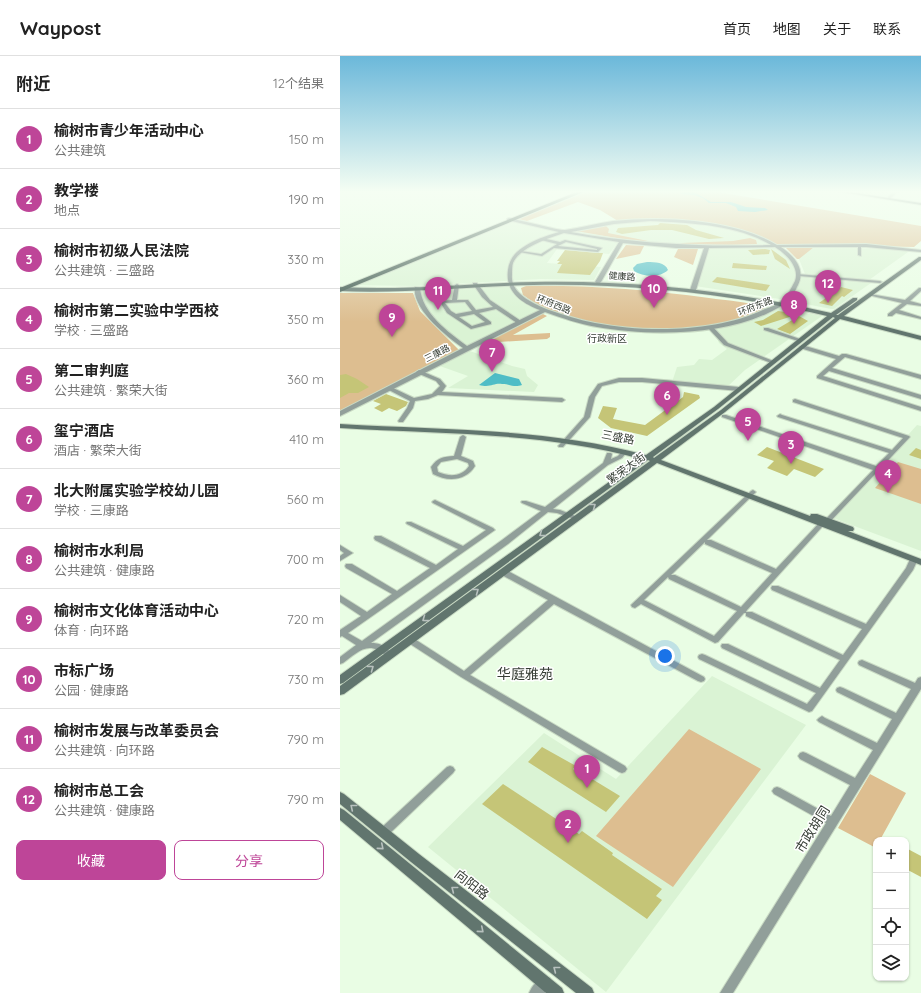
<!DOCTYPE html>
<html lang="zh">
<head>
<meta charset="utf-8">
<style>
  :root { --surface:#fff; --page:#f6f6f6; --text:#222; --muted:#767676; --line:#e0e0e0; --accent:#be4598 }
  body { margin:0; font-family:Quicksand,"Noto Sans SC",sans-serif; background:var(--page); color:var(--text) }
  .controls { position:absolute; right:12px; bottom:12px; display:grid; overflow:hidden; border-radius:8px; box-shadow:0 1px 3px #0004 }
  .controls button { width:36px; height:36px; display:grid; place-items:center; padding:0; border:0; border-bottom:1px solid var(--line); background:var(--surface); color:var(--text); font:20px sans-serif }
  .you { position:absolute; left:325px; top:600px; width:14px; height:14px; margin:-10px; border:3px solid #fff; border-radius:50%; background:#1a73e8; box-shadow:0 0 0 6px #1a73e833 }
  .badge { display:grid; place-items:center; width:26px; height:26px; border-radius:50%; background:var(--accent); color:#fff; font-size:13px; font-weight:700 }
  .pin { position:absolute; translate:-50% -33px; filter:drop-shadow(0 1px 2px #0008) }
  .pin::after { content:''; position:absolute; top:21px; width:14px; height:12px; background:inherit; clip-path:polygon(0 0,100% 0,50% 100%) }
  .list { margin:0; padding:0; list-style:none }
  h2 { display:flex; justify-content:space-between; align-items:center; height:52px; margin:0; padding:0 16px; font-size:17px }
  h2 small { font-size:13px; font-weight:400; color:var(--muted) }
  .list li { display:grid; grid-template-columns:26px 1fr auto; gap:12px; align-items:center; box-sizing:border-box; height:60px; padding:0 16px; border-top:1px solid var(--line) }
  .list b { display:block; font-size:15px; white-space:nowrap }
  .list p { margin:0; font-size:13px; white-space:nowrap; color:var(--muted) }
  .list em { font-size:13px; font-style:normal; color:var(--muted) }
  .actions { display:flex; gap:8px; padding:12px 16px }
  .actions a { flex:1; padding:9px 0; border:1px solid var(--accent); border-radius:8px; text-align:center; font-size:14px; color:var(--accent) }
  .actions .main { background:var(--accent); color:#fff }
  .icon { flex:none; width:22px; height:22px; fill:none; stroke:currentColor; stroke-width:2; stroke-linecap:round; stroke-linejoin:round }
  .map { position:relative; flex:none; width:581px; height:937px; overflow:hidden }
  header { display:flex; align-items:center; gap:24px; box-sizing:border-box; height:56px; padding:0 20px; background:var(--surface); border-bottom:1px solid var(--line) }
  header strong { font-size:19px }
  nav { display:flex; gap:22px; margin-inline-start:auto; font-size:14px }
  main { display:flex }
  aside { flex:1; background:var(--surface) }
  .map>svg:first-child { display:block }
</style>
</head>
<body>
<header>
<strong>Waypost</strong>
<nav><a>首页</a><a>地图</a><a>关于</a><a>联系</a></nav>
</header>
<main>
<aside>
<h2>附近<small>12个结果</small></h2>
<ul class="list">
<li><span class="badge">1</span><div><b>榆树市青少年活动中心</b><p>公共建筑</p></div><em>150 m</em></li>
<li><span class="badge">2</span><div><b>教学楼</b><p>地点</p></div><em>190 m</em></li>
<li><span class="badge">3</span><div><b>榆树市初级人民法院</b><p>公共建筑 · 三盛路</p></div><em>330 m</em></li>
<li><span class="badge">4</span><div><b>榆树市第二实验中学西校</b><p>学校 · 三盛路</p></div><em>350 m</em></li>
<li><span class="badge">5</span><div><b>第二审判庭</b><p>公共建筑 · 繁荣大街</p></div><em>360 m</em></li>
<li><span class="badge">6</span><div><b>玺宁酒店</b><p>酒店 · 繁荣大街</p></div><em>410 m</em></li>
<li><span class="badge">7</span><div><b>北大附属实验学校幼儿园</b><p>学校 · 三康路</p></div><em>560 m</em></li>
<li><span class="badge">8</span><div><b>榆树市水利局</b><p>公共建筑 · 健康路</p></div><em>700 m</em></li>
<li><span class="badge">9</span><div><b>榆树市文化体育活动中心</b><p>体育 · 向环路</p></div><em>720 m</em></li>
<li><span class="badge">10</span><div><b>市标广场</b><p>公园 · 健康路</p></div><em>730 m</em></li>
<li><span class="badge">11</span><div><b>榆树市发展与改革委员会</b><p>公共建筑 · 向环路</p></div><em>790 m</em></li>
<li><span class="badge">12</span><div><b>榆树市总工会</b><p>公共建筑 · 健康路</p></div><em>790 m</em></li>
</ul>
<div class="actions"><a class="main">收藏</a><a>分享</a></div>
</aside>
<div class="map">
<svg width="581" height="937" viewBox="0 0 581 937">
  <rect width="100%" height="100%" fill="#e9fde4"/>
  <!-- built -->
  <path fill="#daf3d4" d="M 506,135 L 558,135 L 551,142 Z
    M 171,164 L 279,185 L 269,198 L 217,193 L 207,207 L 261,211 L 254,224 L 201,223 L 76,230 L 12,229 Z
    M 277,165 L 322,165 L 364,168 L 404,177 L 432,188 L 390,189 L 321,188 L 268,182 L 224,173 Z
    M 435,189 L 450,201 L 459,219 L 520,225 L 531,227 L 494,253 L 491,253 L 446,244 L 355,230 L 367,191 Z
    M 474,190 L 564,194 L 568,196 L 529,224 L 465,218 L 459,203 Z
    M 171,230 L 183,243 L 204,254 L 127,292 L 119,287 L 90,259 L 77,235 Z
    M 436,251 L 482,260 L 405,314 L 386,332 L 332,326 L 337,311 L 354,309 L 359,303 L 372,304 L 387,293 L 379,287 L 373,272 Z
    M 127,294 L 172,310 L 185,313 L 187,320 L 198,329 L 194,336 L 108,332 L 128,320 L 97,309 Z
    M 577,369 L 581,370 L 581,495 L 493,462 Z
    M 372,620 L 466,669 L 266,936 L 88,791 L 204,677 L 276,723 Z"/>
  <!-- green -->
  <path fill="#ddbe90" d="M 245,135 L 371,135 L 581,170 L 581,185 L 574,191 L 432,188 L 404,177 L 364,168 L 322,165 L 278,165 L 260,154 L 238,146 L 187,165 L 178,163 Z
    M 264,168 L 269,173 L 268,177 L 308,185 L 306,187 L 236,175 L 236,174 Z
    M 410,182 L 416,184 L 417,188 L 360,190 L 340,188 L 342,187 L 393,185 Z
    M 286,189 L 304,190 L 300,198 L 276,203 Z
    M 448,190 L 474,191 L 459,203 L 457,203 L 446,192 Z
    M 338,193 L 358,193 L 353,209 L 334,201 Z
    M 186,230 C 247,229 309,234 369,242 C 389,245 411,245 429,255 C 365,281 240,282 183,239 L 181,232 Z
    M 0,237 L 73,237 L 80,255 L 119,294 L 0,355 Z
    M 201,257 L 207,260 L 173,279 L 210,277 L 210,281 L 207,283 L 158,286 L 151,289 L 144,288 Z
    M 558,406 L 581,413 L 581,448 L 535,432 Z
    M 349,673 L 421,713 L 333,831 L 256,780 Z
    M 530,718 L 566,737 L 540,784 L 536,784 L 536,792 L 498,772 Z"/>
  <!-- water -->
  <path fill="#4fbdc6" d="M 346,135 L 354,136 L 371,146 L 391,146 L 406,151 L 425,152 L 428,154 L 415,156 L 398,155 L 396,151 L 386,147 L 369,147 L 363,142 L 354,139 L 340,138 Z
    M 307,206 C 315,206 325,206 328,214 C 320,222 303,221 294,215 L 293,212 L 297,208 Z
    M 155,317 L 179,323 L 182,329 C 174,332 170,328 162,328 C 153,327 151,332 139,329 Z"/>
  <!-- building -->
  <path fill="#c5c577" d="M 320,167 L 347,169 L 356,174 L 384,182 L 369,183 L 332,174 L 311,174 L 282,178 L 276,176 L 278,172 L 318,169 Z
    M 425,193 L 430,194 L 429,198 L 413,199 L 408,194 Z
    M 431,193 L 446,204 L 450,213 L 435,203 Z
    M 225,194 L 258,197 L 263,197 L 260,205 L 250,219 L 217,217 L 222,208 L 217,208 L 220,205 L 217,205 Z
    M 393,207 L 427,210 L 426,214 L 392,212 Z
    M 377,221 L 430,229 L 426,235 L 372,226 Z
    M 501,231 L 513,234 L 504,241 L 502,240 L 492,250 L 479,247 Z
    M 438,255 L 459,258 L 421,270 L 414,266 L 423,264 Z
    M 459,260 L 468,265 L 450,278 L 437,273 Z
    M 6,318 L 17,323 L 29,331 L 18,337 L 9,337 L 0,342 L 0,319 Z
    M 344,336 L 359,339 L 360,342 L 307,380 L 271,372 L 258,362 L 263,350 L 277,352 L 273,363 L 305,369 L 343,341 Z
    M 46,338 L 68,346 L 66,350 L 57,355 L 49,352 L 42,356 L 34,352 L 41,348 L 33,345 Z
    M 427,391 L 484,413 L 475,421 L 454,413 L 447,420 L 427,412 L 434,405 L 417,399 Z
    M 576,392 L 581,394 L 581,403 L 569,399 Z
    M 202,691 L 236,710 L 233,713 L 243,719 L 245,717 L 253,722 L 252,723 L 280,740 L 266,756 L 188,706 Z
    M 163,728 L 239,778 L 242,775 L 273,797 L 272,799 L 322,833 L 316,840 L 322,844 L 307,863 L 142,748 Z
    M 566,792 L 581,800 L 581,821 L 566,813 Z"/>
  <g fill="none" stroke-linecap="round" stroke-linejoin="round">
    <defs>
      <path id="minor" d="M 554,135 L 558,135 L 550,143 L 548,143 L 548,141 Z
        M 202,182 L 220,186 L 225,184 L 262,192 L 258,196 L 214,192 L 202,200 L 179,196 L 181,195 L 201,198 L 217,188 L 201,184 L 200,183 ZM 226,186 L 257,193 L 257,194 L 218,190 Z
        M 518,189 L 521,190 L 521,200 L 518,199 Z
        M 457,218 L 540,225 L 542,226 L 540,227 L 459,220 L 457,219 Z
        M 133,227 L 137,227 L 150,244 L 181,265 L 181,267 L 177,267 L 156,253 L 139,257 L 151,266 L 151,268 L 131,273 L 107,257 L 100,246 L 102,245 L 112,244 L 115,229 L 117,228 L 119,229 L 117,244 L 128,244 L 136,254 L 153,251 L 142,241 L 133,228 ZM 125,246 L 132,255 L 116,258 L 111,255 L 105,247 ZM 134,258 L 145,266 L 132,270 L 119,261 Z
        M 579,232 L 581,232 L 581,235 L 570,245 L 581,248 L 581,250 L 567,248 L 559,254 L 581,261 L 581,263 L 556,257 L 552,260 L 548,260 L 548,258 L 562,247 L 528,239 L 530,238 L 565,244 Z
        M 368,270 L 372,270 L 388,287 L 436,306 L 435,307 L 431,307 L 384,289 L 368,272 Z
        M 424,272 L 428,272 L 463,284 L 458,285 L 424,274 Z
        M 462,289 L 499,300 L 502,298 L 506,298 L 581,319 L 581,323 L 505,301 L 492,312 L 581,339 L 581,343 L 489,315 L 483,320 L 581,351 L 581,355 L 477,322 L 477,320 L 496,303 L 460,292 L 459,291 Z
        M 79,314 L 100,323 L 106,330 L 102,336 L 222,342 L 225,344 L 222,346 L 98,339 L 88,343 L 75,345 L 73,352 L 63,366 L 59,366 L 58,365 L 67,352 L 70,345 L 47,333 L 47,331 L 51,331 L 74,342 L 92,338 L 100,330 L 96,325 L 77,317 L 76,316 Z
        M 279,322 L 302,322 L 399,331 L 402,333 L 399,335 L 302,326 L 279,326 L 262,330 L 255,341 L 250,361 L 223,391 L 219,391 L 218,390 L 219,389 L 244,361 L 249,341 L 258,328 Z
        M 455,343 L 569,380 L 570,381 L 486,470 L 482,471 L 407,554 L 406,556 L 412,556 L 503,599 L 522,573 L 432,534 L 431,532 L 432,530 L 438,530 L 526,568 L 566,512 L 571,501 L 574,501 L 578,503 L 573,514 L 472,655 L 469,656 L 359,603 L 358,601 L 359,599 L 362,598 L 365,599 L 467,648 L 476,637 L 382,592 L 381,590 L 382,588 L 388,588 L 480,632 L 500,604 L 406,560 L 406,557 L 404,557 L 378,586 L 375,587 L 301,548 L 295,552 L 292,551 L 291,549 L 411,435 L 413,434 L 416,436 L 367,484 L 371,484 L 436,513 L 479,467 L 483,466 L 533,414 L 382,361 L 382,359 L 386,359 L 536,410 L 549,397 L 438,361 L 437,360 L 440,358 L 442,359 L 552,394 L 563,382 L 453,346 L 453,344 ZM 365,486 L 365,488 L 432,517 L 401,551 L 335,519 L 331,519 ZM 328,521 L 329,523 L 397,555 L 374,580 L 304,544 Z
        M 123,379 L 126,381 L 121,400 L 133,405 L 135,410 C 126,425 108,426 93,418 L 91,411 C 98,401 103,401 114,400 L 120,381 ZM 117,403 L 128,407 L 129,410 C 122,421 109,421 98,416 L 97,411 L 101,406 Z
        M 284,394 L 287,396 L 282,402 L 268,409 L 213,453 L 220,454 L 238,461 L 239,462 L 238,463 L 234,463 L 217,457 L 208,456 L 168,488 L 31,587 C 39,587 45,589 50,596 L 49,598 C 43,600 42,596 37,594 C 25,587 13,600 3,607 L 0,608 L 0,601 L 16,589 L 2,580 L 0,581 L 0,574 L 21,560 L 0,546 L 0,539 L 27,556 L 52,538 L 6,512 L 5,510 L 6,508 L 12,508 L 57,535 L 90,512 L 35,484 L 34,482 L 35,480 L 41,480 L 96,509 L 118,493 L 67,468 L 66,467 L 67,466 L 71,466 L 123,490 L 146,474 L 93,447 L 92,446 L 93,445 L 95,444 L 153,472 L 155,474 L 8,577 L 22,585 L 162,484 L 201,455 L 182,447 L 181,446 L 182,445 L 186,445 L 205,451 L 263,407 L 267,397 L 271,397 L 272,398 L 271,403 L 278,400 L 282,395 Z
        M 0,489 L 13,497 L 0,505 L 0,500 L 4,497 L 0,494 Z
        M 160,514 L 166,514 L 364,621 L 365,623 L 364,625 L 361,626 L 358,625 L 214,548 L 130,619 L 285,710 L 287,713 L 285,716 L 282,717 L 279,716 L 121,621 L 67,586 L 66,584 L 67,582 L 73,582 L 124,615 L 208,544 L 160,518 L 159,516 Z
        M 522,604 L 575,627 L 578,622 L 581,621 L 581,633 L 393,937 L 380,937 L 486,767 L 434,738 L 432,735 L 434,732 L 437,731 L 440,732 L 491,760 L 510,729 L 460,703 L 458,700 L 460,697 L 463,696 L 466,697 L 515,722 L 533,694 L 479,666 L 477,664 L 479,662 L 482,660 L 485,662 L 537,687 L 552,663 L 497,636 L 496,634 L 497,632 L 500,631 L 503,632 L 556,657 L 571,633 L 519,609 L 518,607 L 519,605 Z
        M 110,710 L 113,711 L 115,714 L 113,717 L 48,779 L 44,780 L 40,779 L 39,776 L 40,773 L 107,711 Z"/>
      <path id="tertiary" d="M 169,162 C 182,165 195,168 208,171 C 213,172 220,174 225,174 C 241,172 257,167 273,165 C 322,160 394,163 437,189 L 526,188 L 581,194 L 581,196 L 526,191 L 441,191 C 454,200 466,213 458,229 C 455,235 452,242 446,246 C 441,251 434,254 428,257 C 380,280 308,280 257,271 C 239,268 222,262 205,256 L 0,360 L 0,355 L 123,292 C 107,281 71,252 75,231 L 80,232 C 82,257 108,276 127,290 L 200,254 C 182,247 165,236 168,214 C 169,205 174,197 182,192 C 193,184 206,180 219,176 L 167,164 L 167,163 ZM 310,165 C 349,167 396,168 431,189 C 363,191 297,188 231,176 L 274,168 ZM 224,177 L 279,186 L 255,226 L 258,228 L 261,226 L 283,187 L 336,192 L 364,192 L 350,234 L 353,236 L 356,234 L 369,192 L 435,191 C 446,198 460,211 455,225 C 451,232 448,240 441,245 C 437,249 431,251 425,253 C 378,276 307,277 255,267 C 239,264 224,259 209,254 C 195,248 170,238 172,219 C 172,215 172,210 173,207 C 180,191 209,182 224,177 Z
        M 205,920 L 210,922 L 212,927 L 205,937 L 189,937 C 192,930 198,923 205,920 Z"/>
      <path id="secondary" d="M 495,135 L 504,135 L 581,147 L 581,149 Z
        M 579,201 L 581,201 L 581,204 L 504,260 L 581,280 L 581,284 L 500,263 L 385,356 L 321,404 L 470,460 L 471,458 L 477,458 L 513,471 L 514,473 L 513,475 L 508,475 L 581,503 L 581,509 L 317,407 L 4,638 L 0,639 L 0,630 L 310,405 L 308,404 L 3,627 L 0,628 L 0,619 L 301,403 C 204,376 100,378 0,372 L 0,368 C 102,374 206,372 306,399 L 374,351 L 487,260 C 393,238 290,227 193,229 C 129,230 65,238 0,235 L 0,231 C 65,235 129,227 194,226 C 293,224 394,235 491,257 L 513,242 L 517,242 L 517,244 L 496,259 L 498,259 ZM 493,261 L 495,262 L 381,354 L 314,402 L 313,401 L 378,353 Z
        M 0,736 L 4,738 L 79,798 L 252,932 L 254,937 L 236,937 L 71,806 L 0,748 Z
        M 0,752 L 4,754 L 222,932 L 224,937 L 206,937 L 0,764 Z"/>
      <path id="primary" d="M 239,135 L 246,135 L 0,236 L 0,232 Z"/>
    </defs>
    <!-- minor casing -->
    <use href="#minor" stroke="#c9dac4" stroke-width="2"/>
    <!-- tertiary casing -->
    <use href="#tertiary" stroke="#c9dac4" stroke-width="2"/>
    <!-- secondary casing -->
    <use href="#secondary" stroke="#c9dac4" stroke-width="2"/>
    <!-- primary casing -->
    <use href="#primary" stroke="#c9dac4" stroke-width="2"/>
    <!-- minor -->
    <use href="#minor" fill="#919f9a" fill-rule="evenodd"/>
    <!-- tertiary -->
    <use href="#tertiary" fill="#919f9a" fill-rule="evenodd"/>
    <!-- secondary -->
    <use href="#secondary" fill="#61756e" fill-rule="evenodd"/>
    <!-- primary -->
    <use href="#primary" fill="#3f584f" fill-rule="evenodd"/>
  </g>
  <!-- one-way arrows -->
  <defs><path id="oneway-chevron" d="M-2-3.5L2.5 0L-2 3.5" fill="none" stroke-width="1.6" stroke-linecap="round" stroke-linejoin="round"/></defs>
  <g stroke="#b8c1be">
    <use href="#oneway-chevron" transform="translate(253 450) rotate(-36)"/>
    <use href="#oneway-chevron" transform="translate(202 478) rotate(144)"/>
    <use href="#oneway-chevron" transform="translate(136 535) rotate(-36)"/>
    <use href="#oneway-chevron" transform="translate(85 563) rotate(144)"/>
    <use href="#oneway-chevron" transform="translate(31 612) rotate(-36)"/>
    <use href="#oneway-chevron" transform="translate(13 751) rotate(-141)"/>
    <use href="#oneway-chevron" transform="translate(41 791) rotate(40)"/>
    <use href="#oneway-chevron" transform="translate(114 833) rotate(-142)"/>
    <use href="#oneway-chevron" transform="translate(141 874) rotate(40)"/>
    <use href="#oneway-chevron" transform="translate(216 913) rotate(-142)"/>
  </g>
  <!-- sky -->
  <linearGradient id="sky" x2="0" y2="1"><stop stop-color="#6bb8da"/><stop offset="0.51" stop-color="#f5fef3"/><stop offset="1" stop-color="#f5fef3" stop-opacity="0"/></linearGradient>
  <rect width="581" height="266" fill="url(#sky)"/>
  <g text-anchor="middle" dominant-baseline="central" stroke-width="3" stroke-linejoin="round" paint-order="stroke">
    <!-- far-street labels -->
    <g font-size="9" fill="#353d34" stroke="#fff">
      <text transform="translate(282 220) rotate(4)">健康路</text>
      <text transform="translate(214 248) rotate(22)">环府西路</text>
      <text transform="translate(415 250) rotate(-21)">环府东路</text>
      <text transform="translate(97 297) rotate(-27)">三康路</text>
    </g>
    <!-- far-neighbourhood labels -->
    <g font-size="10" fill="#353d34" stroke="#fff">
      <text x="267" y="282">行政新区</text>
    </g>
    <!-- street labels -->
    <g font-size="11" fill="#353d34" stroke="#fff">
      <text transform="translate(278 381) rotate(11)">三盛路</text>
      <text transform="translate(286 412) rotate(-36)">繁荣大街</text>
    </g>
    <!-- near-street labels -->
    <g font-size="13" fill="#353d34" stroke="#fff">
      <text transform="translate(472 773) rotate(-58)">市政胡同</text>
      <text transform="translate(132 828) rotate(38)">向阳路</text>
    </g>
    <!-- near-neighbourhood labels -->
    <g font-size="14" fill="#353d34" stroke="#fff">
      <text x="185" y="618">华庭雅苑</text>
    </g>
  </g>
</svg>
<div class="controls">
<button>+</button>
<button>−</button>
<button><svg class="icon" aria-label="locate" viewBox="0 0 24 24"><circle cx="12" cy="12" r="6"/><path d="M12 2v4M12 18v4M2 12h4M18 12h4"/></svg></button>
<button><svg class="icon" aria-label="layers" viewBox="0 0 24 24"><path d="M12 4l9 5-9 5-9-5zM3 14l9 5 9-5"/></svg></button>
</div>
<div class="you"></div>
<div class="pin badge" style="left:247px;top:732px">1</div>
<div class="pin badge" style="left:228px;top:787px">2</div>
<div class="pin badge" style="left:451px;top:408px">3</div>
<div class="pin badge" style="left:548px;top:437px">4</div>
<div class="pin badge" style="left:408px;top:385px">5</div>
<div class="pin badge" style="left:327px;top:359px">6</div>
<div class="pin badge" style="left:152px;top:316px">7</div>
<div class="pin badge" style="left:454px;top:268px">8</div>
<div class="pin badge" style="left:52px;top:281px">9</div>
<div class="pin badge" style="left:314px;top:252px">10</div>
<div class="pin badge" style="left:98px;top:254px">11</div>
<div class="pin badge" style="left:488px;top:247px">12</div>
</div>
</main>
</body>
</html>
